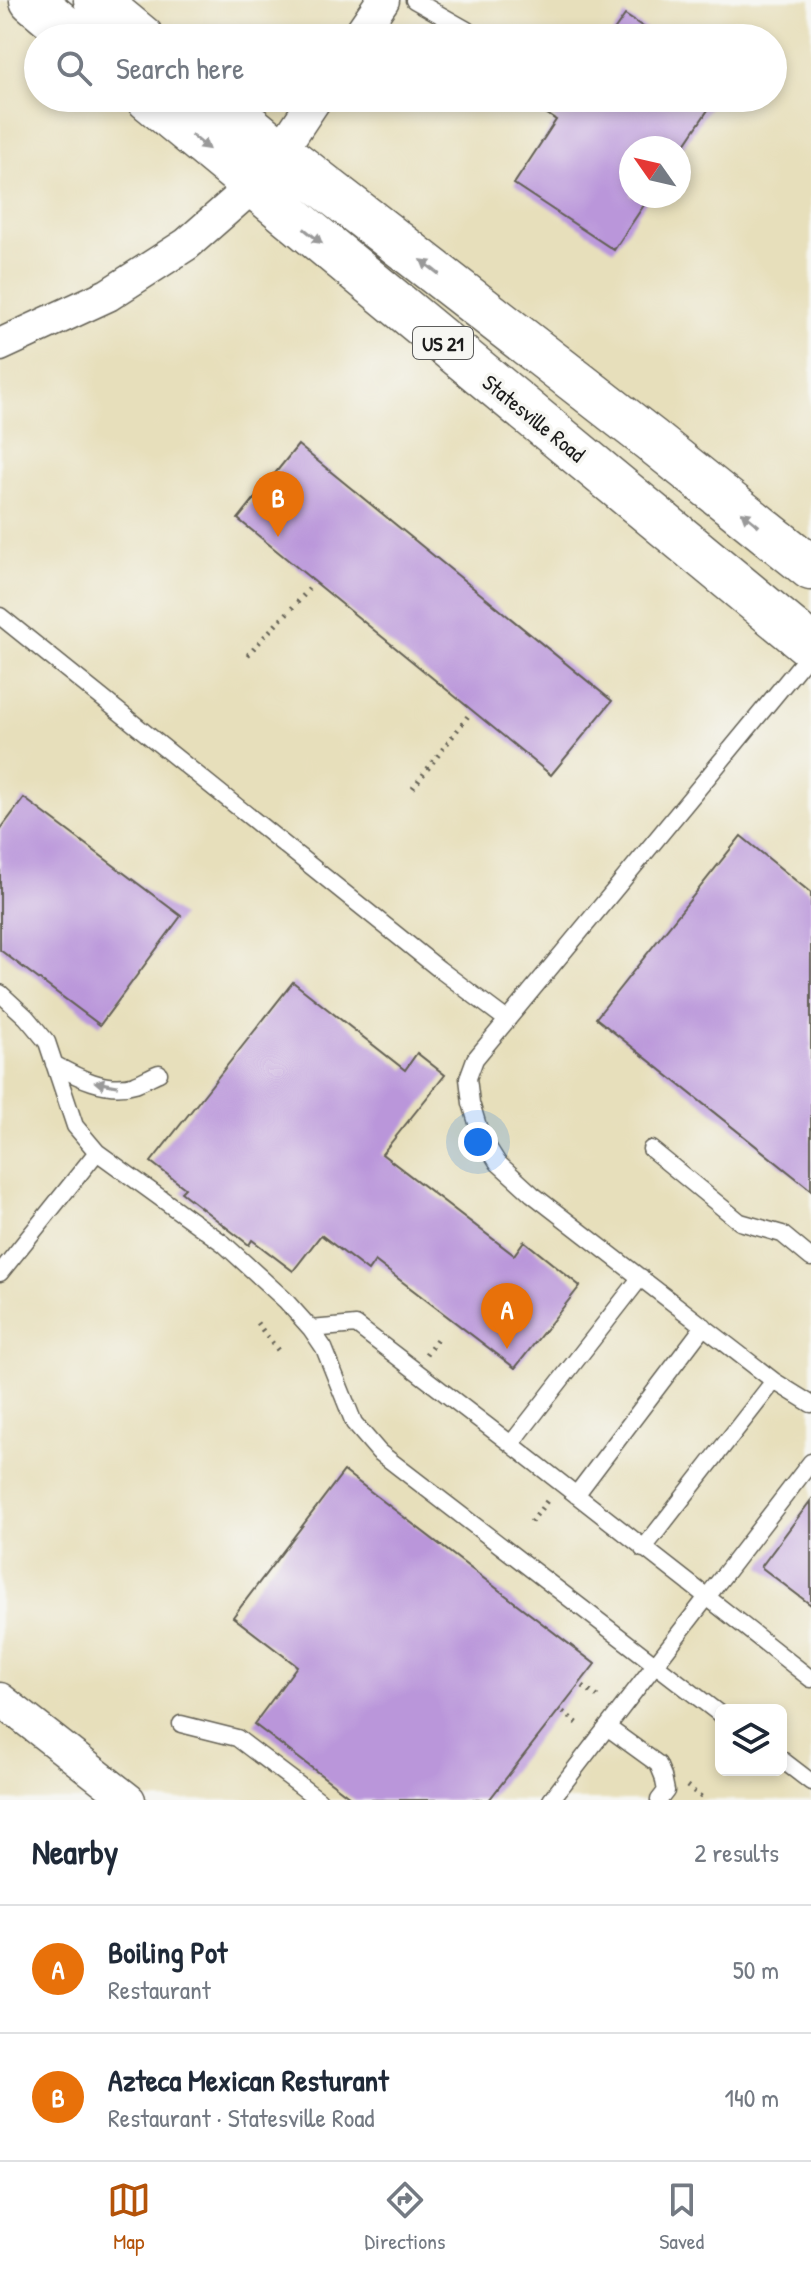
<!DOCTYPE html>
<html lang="en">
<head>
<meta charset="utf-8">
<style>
  :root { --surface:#fff; --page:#f2f2f3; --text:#1f2937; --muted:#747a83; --line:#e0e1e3; --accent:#b45309 }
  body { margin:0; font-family:"Patrick Hand",sans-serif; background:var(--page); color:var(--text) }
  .controls { position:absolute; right:24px; bottom:24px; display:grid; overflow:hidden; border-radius:12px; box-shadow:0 4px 12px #0003 }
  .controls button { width:72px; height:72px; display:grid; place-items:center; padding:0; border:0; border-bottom:2px solid var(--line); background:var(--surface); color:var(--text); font:40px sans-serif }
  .compass { position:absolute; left:619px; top:136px; width:72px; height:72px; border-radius:50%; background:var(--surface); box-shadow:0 4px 12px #0003; rotate:304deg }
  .you { position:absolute; left:478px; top:1142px; width:28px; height:28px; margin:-20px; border:6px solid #fff; border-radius:50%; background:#1a73e8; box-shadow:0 0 0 12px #1a73e833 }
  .badge { display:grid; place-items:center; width:52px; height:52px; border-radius:50%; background:var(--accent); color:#fff; font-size:26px; font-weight:700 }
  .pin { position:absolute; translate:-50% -66px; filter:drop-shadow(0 2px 4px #0008) }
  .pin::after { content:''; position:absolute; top:42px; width:28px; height:24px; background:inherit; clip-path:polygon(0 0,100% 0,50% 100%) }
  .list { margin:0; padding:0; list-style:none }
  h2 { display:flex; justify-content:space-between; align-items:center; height:104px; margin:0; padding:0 32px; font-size:34px }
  h2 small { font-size:26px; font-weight:400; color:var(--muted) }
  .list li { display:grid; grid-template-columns:52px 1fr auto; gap:24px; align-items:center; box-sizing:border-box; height:128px; padding:0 32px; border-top:2px solid var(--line) }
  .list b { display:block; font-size:30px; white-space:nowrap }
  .list p { margin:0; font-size:26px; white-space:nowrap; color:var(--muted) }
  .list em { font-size:26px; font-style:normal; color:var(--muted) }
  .icon { flex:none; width:44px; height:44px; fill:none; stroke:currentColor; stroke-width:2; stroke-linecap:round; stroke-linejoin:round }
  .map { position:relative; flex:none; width:811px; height:1800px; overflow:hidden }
  .search { position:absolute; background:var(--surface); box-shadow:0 4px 12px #0003; left:24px; right:24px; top:24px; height:88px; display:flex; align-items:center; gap:20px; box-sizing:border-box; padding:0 28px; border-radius:44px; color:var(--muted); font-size:30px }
  .sheet { height:360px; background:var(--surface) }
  nav { display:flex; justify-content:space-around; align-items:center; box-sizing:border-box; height:112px; border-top:2px solid var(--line); background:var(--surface); font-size:22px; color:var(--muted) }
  nav a { display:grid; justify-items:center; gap:4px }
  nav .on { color:var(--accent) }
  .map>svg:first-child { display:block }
</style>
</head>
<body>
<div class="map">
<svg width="811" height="1800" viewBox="0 0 811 1800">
  <rect width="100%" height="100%" fill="#f6f6f2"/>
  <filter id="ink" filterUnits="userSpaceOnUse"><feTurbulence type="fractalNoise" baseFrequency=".0125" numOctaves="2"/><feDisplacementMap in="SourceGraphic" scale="16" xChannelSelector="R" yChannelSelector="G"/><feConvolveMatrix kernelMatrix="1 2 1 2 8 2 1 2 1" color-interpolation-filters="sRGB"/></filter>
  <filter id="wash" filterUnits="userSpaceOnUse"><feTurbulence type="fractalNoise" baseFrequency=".006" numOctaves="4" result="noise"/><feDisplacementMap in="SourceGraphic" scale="32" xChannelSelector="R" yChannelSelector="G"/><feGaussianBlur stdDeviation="1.8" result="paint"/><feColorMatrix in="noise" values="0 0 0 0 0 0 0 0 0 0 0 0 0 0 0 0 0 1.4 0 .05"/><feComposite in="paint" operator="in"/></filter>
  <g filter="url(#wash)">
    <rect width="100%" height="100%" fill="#e7dfbb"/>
    <g id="blocks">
      <!-- building -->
      <path fill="#ba96da" d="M 625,15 L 660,38 L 609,38 Z
        M 530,98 L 716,98 L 679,153 L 679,148 L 631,148 L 631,196 L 650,196 L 614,250 L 514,184 L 556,120 L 528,101 Z
        M 298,445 L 612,701 L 551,775 L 238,519 Z
        M 24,798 L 181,916 L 100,1025 L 0,950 L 0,830 Z
        M 741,836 L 811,893 L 811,1190 L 596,1018 Z
        M 293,982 L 405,1070 L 417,1053 L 445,1075 L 382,1154 L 514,1255 L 524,1241 L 580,1286 L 515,1368 L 375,1261 L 368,1271 L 321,1235 L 293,1271 L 252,1240 L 249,1245 L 181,1192 L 185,1188 L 151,1162 Z
        M 344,1471 L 595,1664 L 489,1800 L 354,1800 L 254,1724 L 297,1666 L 233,1617 Z
        M 811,1500 L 811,1605 L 761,1567 Z"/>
    </g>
  </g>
  <g filter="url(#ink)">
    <use href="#blocks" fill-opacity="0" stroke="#636054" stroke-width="2"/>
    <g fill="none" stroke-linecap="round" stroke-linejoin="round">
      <defs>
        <path id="lane" d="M 414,0 L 467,30
          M 0,616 L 439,969 L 507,1020
          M 811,652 L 475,1059 L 468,1078 L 471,1103 L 481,1136 L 498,1163 L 532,1194 L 774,1381 L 811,1404
          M 0,993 L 26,1017 L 47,1042 L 75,1126 L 97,1152 L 224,1244 L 285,1300 L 311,1329 L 324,1348 L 354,1423 L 379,1452 L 721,1715
          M 54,1064 C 77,1077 107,1093 135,1084 C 143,1081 151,1076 159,1073
          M 651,1149 L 740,1222 L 782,1234 L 811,1258
          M 0,1273 L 97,1152
          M 311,1329 L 356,1325 L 511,1444
          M 811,1462 L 707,1597 L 811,1679
          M 576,1495 L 704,1326
          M 643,1549 L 774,1381
          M 181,1724 L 237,1738 L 319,1800
          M 607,1727 L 658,1764 L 663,1776 L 666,1791 L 659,1800
          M 781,1759 L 811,1782
          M 551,1800 L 707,1597 L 511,1444 L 641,1277"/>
        <path id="street" d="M 357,38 L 383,0
          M 0,345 L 108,295 L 187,244 L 253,186 L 280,152 L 316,98
          M 0,1699 L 129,1800"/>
        <path id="primary" d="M 32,0 L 77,38
          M 96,0 L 142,38
          M 148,98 L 811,646
          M 215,98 L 280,152 L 650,439 L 811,568"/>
      </defs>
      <!-- lane casing -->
      <use href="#lane" stroke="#636054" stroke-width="19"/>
      <!-- street casing -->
      <use href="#street" stroke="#636054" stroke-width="35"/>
      <!-- primary casing -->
      <use href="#primary" stroke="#636054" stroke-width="47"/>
      <!-- path -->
      <path stroke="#636054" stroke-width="5" stroke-dasharray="2 6" stroke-linecap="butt" d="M 248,655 C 267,632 290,612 309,589
        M 413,788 L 468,716
        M 257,1323 L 281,1354
        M 426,1354 L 440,1335
        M 531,1522 L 547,1501
        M 583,1686 L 602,1700
        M 563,1712 L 581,1726
        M 687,1786 L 705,1800"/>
      <!-- lane -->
      <use href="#lane" stroke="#fff" stroke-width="16"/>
      <!-- street -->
      <use href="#street" stroke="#fff" stroke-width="32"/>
      <!-- primary -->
      <use href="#primary" stroke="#fff" stroke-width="44"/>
    </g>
    <!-- one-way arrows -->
    <defs><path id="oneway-solid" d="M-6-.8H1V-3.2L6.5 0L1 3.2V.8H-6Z" transform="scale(2)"/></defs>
    <g fill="#999">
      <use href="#oneway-solid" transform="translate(200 142) rotate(40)"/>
      <use href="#oneway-solid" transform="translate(313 236) rotate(39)"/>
      <use href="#oneway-solid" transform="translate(430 267) rotate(-142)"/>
      <use href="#oneway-solid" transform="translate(750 519) rotate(-141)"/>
      <use href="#oneway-solid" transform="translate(106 1084) rotate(-170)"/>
    </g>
  </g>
  <g text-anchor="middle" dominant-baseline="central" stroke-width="7" stroke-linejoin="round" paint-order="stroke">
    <!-- shield labels -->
    <rect fill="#f6f6f2" stroke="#5d5d5c" stroke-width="2" x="413" y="327" width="60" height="32" rx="6"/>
    <g font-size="20" font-weight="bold" fill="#1c1c1c">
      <text x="443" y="343">US 21</text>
    </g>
    <!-- street labels -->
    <g font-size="22" fill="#1c1c1c" stroke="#f6f6f2">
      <text transform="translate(534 418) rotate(39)">Statesville Road</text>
    </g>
  </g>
</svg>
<div class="controls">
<button><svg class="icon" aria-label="layers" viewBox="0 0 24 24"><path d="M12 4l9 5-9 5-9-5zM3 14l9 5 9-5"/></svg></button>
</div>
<svg class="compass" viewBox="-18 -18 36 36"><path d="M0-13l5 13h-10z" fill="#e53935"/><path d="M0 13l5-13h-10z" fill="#747a83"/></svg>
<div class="you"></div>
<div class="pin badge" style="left:507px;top:1349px;background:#e8710a">A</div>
<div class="pin badge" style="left:278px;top:537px;background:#e8710a">B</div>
<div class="search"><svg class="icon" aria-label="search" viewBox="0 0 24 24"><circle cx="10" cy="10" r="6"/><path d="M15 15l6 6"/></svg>Search here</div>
</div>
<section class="sheet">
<h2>Nearby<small>2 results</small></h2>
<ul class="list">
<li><span class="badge" style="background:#e8710a">A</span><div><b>Boiling Pot</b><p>Restaurant</p></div><em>50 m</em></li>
<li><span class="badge" style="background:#e8710a">B</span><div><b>Azteca Mexican Resturant</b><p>Restaurant · Statesville Road</p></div><em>140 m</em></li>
</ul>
</section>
<nav>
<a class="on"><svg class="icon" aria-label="map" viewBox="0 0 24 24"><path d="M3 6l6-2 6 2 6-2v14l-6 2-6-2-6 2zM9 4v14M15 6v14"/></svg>Map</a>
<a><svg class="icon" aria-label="directions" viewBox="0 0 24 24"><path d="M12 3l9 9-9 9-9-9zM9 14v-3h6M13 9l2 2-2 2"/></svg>Directions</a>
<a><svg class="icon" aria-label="saved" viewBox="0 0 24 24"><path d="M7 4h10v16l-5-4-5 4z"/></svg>Saved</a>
</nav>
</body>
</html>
